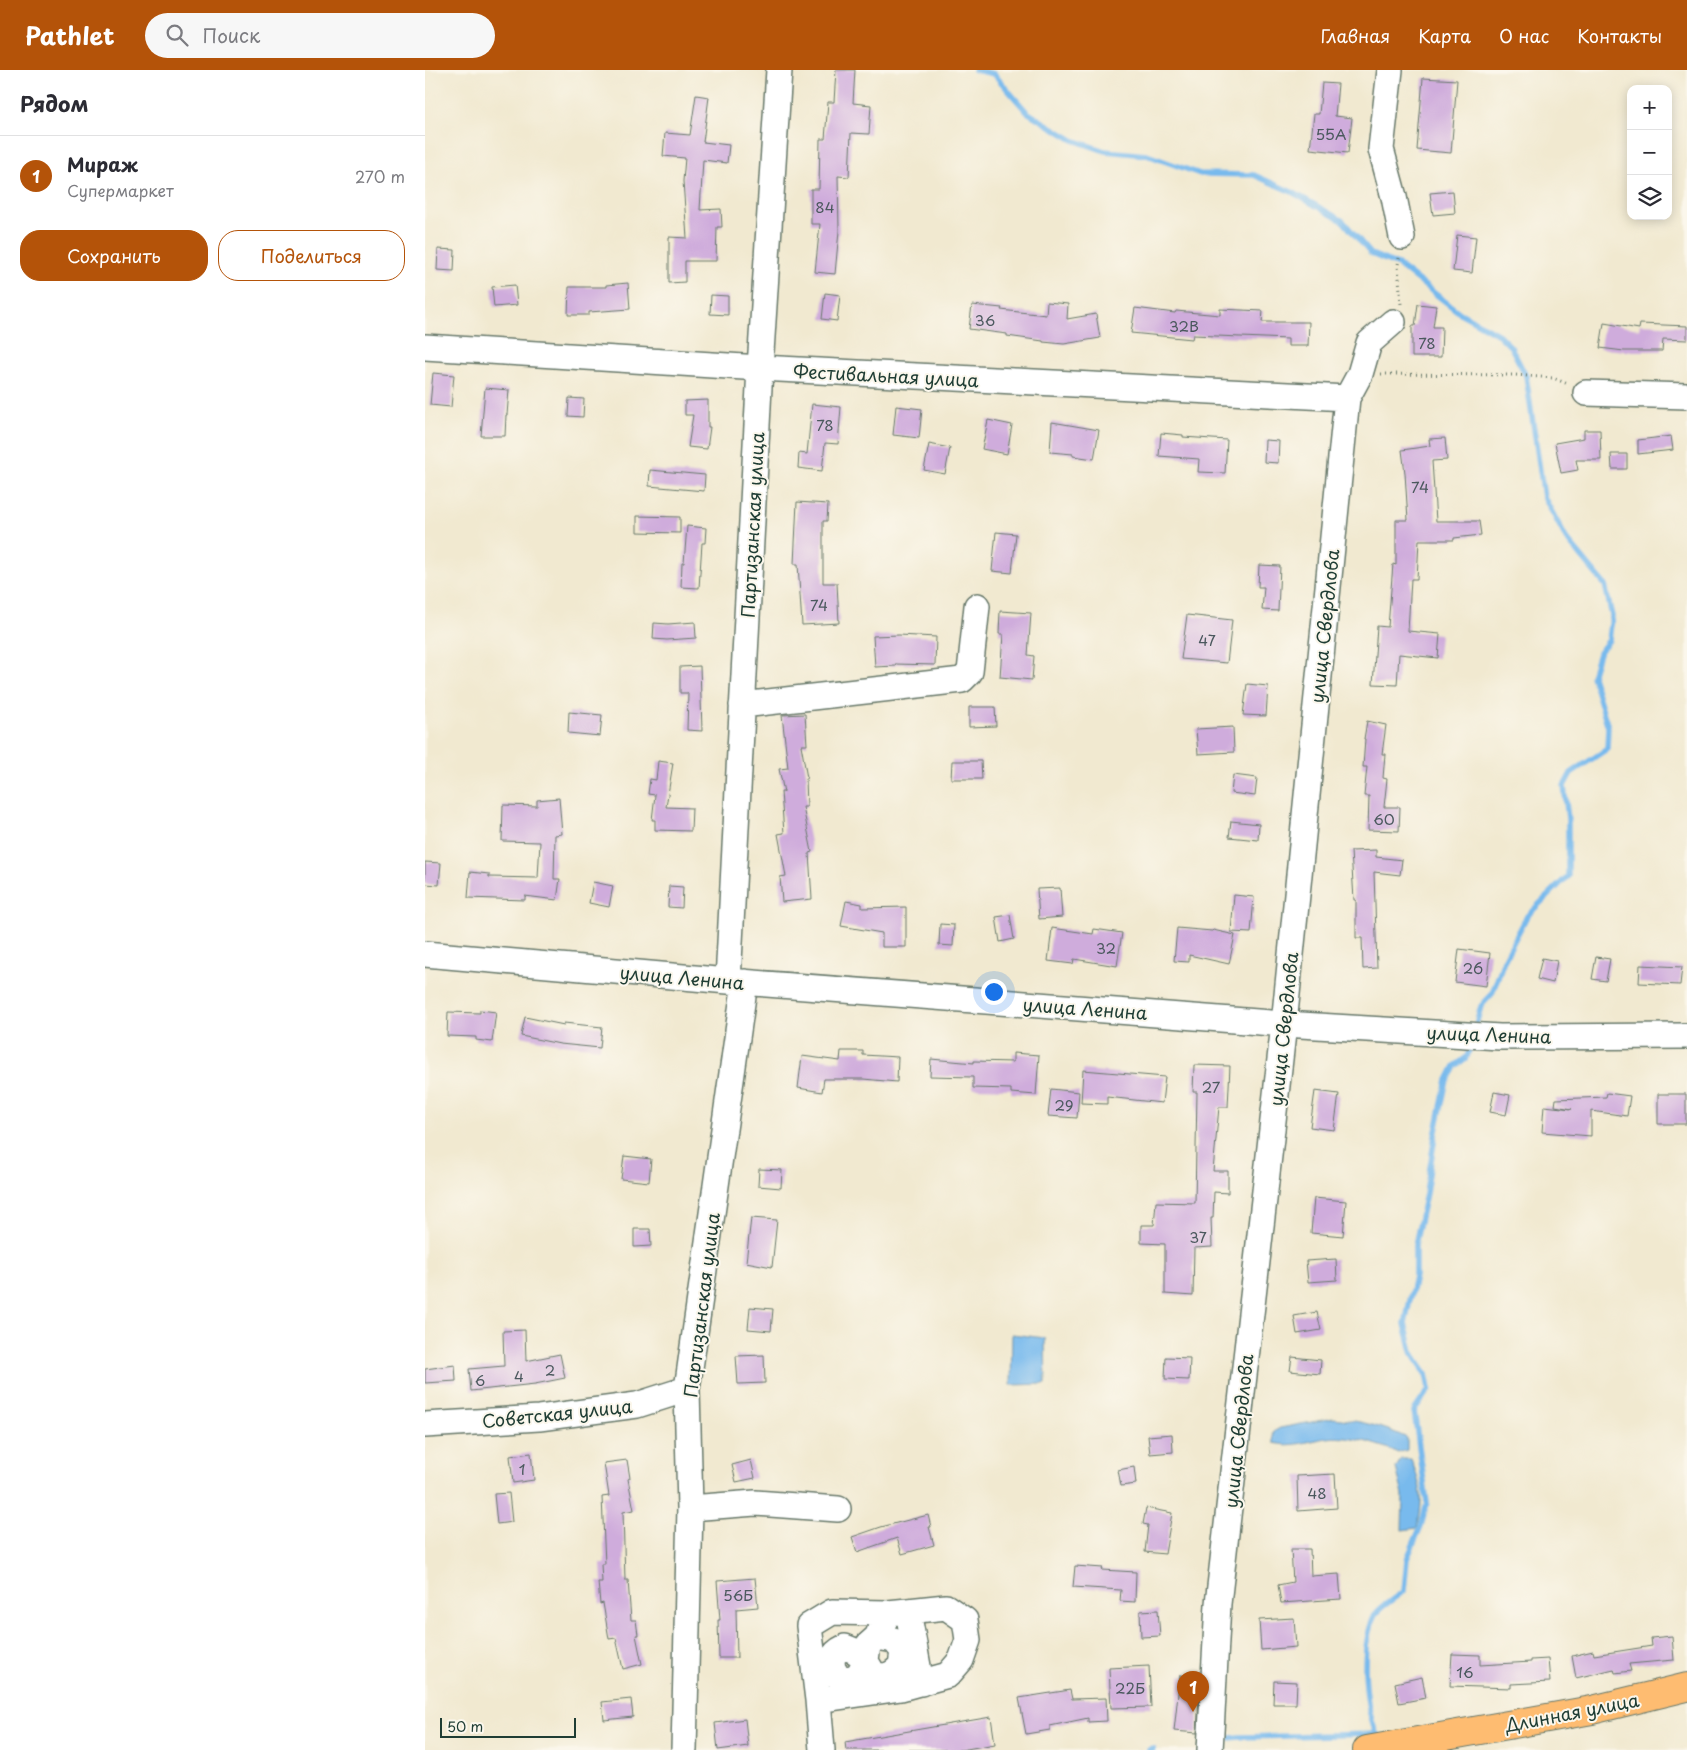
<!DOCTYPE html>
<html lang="ru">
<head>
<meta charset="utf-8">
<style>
  :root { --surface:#fff; --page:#f7f7f7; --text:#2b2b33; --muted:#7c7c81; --line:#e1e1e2; --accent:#b45309 }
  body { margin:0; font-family:"Playpen Sans",sans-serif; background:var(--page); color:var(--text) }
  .controls { position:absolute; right:15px; top:15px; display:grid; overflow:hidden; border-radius:10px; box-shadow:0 2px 12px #0003 }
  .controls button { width:45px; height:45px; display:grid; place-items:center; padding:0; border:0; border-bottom:1px solid var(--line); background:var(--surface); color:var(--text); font:25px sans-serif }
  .scale { position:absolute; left:15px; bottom:12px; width:136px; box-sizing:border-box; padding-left:5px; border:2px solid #1f3d34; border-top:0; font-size:14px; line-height:18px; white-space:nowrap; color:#1f3d34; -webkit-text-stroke:4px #fbf7ec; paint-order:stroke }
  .you { position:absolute; left:568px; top:921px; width:18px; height:18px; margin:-12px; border:4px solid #fff; border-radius:50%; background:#1a73e8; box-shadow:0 0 0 8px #1a73e833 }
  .badge { display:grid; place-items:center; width:32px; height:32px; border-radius:50%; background:var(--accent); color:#fff; font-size:16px; font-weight:700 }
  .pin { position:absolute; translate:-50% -41px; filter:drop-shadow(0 1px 2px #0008) }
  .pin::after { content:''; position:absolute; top:26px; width:18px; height:15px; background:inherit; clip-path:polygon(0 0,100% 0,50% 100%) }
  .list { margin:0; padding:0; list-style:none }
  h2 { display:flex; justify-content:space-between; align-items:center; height:65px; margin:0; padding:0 20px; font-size:21px }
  h2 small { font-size:16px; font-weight:400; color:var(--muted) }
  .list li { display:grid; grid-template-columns:32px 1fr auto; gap:15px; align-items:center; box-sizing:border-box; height:80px; padding:0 20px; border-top:1px solid var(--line) }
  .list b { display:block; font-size:19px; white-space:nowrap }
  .list p { margin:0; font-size:16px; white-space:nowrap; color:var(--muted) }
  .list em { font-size:16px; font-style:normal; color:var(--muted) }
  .actions { display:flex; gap:10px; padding:15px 20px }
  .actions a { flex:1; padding:11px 0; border:1px solid var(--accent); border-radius:20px; text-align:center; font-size:18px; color:var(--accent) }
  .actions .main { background:var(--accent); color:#fff }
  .icon { flex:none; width:28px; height:28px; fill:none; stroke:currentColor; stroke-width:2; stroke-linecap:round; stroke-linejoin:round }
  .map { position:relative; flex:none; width:1262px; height:1680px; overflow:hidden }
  header { display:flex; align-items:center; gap:30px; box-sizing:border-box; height:70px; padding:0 25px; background:var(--accent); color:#fff }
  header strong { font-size:24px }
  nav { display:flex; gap:28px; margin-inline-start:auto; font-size:18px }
  .search { width:350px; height:45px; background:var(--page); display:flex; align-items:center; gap:12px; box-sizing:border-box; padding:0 18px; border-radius:28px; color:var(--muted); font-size:19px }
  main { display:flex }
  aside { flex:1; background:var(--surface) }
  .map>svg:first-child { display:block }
</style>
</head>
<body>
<header>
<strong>Pathlet</strong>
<div class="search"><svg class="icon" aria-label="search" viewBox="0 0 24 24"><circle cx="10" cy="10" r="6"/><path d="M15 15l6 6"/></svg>Поиск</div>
<nav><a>Главная</a><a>Карта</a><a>О нас</a><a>Контакты</a></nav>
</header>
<main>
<aside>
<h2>Рядом<small></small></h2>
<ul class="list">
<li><span class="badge">1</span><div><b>Мираж</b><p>Супермаркет</p></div><em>270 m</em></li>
</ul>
<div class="actions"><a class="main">Сохранить</a><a>Поделиться</a></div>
</aside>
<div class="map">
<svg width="1262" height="1680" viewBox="0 0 1262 1680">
  <rect width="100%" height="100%" fill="#fbf7ec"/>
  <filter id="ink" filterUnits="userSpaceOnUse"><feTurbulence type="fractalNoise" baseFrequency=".02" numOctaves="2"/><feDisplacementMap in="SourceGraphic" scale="10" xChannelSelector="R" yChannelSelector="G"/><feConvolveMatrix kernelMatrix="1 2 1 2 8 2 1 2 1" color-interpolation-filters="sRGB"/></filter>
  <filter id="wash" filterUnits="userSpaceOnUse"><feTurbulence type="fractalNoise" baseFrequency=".0096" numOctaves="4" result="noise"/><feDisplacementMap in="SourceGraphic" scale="20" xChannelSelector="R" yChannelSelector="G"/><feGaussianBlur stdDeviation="1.12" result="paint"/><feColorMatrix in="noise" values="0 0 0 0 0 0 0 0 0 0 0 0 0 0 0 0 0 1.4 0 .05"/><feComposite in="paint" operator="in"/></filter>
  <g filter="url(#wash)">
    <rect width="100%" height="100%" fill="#f1e9d0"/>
    <!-- water -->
    <path fill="#78baed" stroke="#4c7c90" d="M 587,1264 L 620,1268 L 621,1314 L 586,1315 Z
      M 908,1348 C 935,1351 958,1356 982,1368 L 982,1380 L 973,1383 C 955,1374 922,1365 902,1368 C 882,1371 868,1378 849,1373 L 848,1362 L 855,1358 Z
      M 976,1389 L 986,1389 C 997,1418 999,1427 992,1458 L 977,1460 L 978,1425 L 971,1398 Z"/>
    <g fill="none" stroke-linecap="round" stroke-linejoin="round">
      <!-- stream -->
      <path stroke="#78baed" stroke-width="5.5" d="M 550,0 L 569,4 L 602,42 L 648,70 L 680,81 L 722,85 L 775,104 L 829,105 L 867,122 L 918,151 L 946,184 L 973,195 L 1035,243 L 1074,265 L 1086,277 L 1101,306 L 1119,427 L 1141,468 L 1180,515 L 1187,546 L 1184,570 L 1174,583 L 1167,606 L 1183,657 L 1182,679 L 1146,703 L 1139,716 L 1143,749 L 1143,806 L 1102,846 L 1079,890 L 1067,924 L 1056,936 L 1050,959
        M 796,1669 L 814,1667 L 952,1664
        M 954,1670 C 939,1638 934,1577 950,1545 C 953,1538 972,1527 979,1521 L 982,1489 L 996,1456 L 1002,1433 L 989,1341 L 1004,1319 L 1001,1304 L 988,1285 L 980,1254 L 990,1206 L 990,1175 L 1001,1123 L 1010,1066 L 1021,1014 L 1030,996 L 1042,987 L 1047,970
        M 724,1680 L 728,1679"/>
    </g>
    <g id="blocks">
      <!-- building -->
      <path fill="#cfacdc" d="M 411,0 L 430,0 L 428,33 L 446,35 L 444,64 L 426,63 L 424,107 L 413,106 L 414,161 L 410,204 L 390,202 L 395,154 L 386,154 L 386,119 L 394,119 L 395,69 L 400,69 L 403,32 L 409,32 Z
        M 998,8 L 1032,10 L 1026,83 L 992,80 Z
        M 897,13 L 913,14 L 910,46 L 927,48 L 923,83 L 885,79 L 889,44 L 894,44 Z
        M 271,25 L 284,27 L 278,72 L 304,75 L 302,93 L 278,90 L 275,140 L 296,139 L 297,157 L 292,157 L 291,191 L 260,191 L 260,212 L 244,213 L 244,167 L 262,168 L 258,111 L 260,88 L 238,86 L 240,63 L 265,65 Z
        M 1028,121 L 1030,143 L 1008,145 L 1005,123 Z
        M 1032,165 L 1051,167 L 1047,203 L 1028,201 Z
        M 13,179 L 30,180 L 29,201 L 12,200 Z
        M 203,213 L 205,239 L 164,242 L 164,245 L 143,245 L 144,217 L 181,217 L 181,215 Z
        M 90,215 L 92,235 L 69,237 L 67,217 Z
        M 400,223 L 415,225 L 412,251 L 397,249 Z
        M 286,225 L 303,226 L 303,245 L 285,244 Z
        M 622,232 L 643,234 L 642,249 L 671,244 L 675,268 L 639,274 L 618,272 L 618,271 L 582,266 L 582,264 L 544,259 L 547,235 L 577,238 L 576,240 L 621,245 Z
        M 993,234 L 1011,236 L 1008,257 L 1017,257 L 1016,287 L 987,287 L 987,256 L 990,256 Z
        M 710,238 L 750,243 L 751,241 L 795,245 L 795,239 L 838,241 L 837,252 L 884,252 L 883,276 L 863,276 L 863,269 L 768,265 L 767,269 L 706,263 Z
        M 1179,253 L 1214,259 L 1215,254 L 1262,256 L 1262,270 L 1238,269 L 1237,281 L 1199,281 L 1175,278 Z
        M 8,303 L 29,305 L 26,337 L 5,335 Z
        M 60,318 L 84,320 L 82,345 L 81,345 L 80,366 L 56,366 Z
        M 144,328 L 159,329 L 158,347 L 143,346 Z
        M 283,330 L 283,357 L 285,357 L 282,379 L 263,377 L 268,345 L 260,345 L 260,331 Z
        M 387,334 L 416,337 L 413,374 L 400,373 L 397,401 L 373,398 L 374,383 L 382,384 Z
        M 471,336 L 497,339 L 494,368 L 468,365 Z
        M 563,350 L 587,355 L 582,384 L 557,379 Z
        M 627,352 L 674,360 L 669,389 L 648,386 L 648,384 L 625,382 Z
        M 1159,360 L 1175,360 L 1176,390 L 1151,390 L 1153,400 L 1136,403 L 1130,373 L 1159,368 Z
        M 736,363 L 758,365 L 758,367 L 802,370 L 800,403 L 773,402 L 774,389 L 734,386 Z
        M 1246,366 L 1248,380 L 1213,384 L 1213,370 Z
        M 1020,368 L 1022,390 L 1007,391 L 1011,451 L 1054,451 L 1056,465 L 1029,468 L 1029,470 L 994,470 L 992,509 L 986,509 L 983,561 L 1015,564 L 1013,588 L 974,584 L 972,615 L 948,614 L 952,556 L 963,557 L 968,494 L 971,495 L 971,450 L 983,450 L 980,403 L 977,380 L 1005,376 L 1004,369 Z
        M 840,370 L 854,371 L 853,393 L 839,392 Z
        M 504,374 L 525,378 L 520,404 L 499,400 Z
        M 1186,384 L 1202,384 L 1202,399 L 1187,399 Z
        M 225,400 L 280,405 L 279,421 L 224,416 Z
        M 372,432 L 403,434 L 402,451 L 398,451 L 398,513 L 412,513 L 414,553 L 377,555 L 373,494 L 369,494 Z
        M 212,446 L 255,447 L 255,463 L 212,462 Z
        M 262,456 L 281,458 L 280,473 L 277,473 L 274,518 L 256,517 L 257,493 L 259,493 Z
        M 571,462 L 591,464 L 587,503 L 567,501 Z
        M 834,495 L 855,496 L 853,541 L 837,540 L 839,517 L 833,517 Z
        M 575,541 L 606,543 L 603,585 L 609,586 L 607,610 L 575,607 L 578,564 L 574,564 Z
        M 762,545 L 807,550 L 802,593 L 756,589 Z
        M 270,552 L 271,568 L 242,570 L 228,569 L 229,553 L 243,554 Z
        M 474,565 L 511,567 L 510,595 L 470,594 L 471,596 L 450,597 L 448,566 Z
        M 275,596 L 277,661 L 262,660 L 263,623 L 255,623 L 255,597 Z
        M 822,614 L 843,616 L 841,646 L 818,645 Z
        M 544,637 L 570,637 L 571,656 L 544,657 Z
        M 144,642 L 177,645 L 175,666 L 143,663 Z
        M 380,644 L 382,675 L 376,675 L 382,708 L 381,708 L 382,737 L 378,737 L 387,782 L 384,783 L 387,829 L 357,832 L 355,807 L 361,806 L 353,764 L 359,763 L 356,722 L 359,722 L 354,699 L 363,698 L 357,645 Z
        M 942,651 L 961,655 L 957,684 L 960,684 L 958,708 L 962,709 L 959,737 L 975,737 L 974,761 L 943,760 L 944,726 L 939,726 L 942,697 L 938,697 L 940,669 L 939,669 Z
        M 808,657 L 809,682 L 773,684 L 771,659 Z
        M 233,691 L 248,693 L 241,737 L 267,738 L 266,761 L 230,760 L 230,750 L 227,750 L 230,725 L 223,724 L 225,709 L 231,710 Z
        M 527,691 L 556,691 L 557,709 L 526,709 Z
        M 808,705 L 832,708 L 830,726 L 806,723 Z
        M 134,728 L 137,764 L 130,765 L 129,809 L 135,809 L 132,830 L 100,826 L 100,830 L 43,828 L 45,802 L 64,804 L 64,807 L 113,808 L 115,772 L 77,771 L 78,735 L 112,736 L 112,730 Z
        M 806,751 L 834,754 L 833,770 L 804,767 Z
        M 951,780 L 951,787 L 977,790 L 975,805 L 949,802 L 952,898 L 938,899 L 937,868 L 931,868 L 931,830 L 929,830 L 926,781 Z
        M 0,792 L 16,793 L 14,815 L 0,814 Z
        M 168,812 L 188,816 L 184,837 L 164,833 Z
        M 244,816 L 258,817 L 257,838 L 243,837 Z
        M 635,818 L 637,847 L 614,849 L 612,819 Z
        M 809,825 L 829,827 L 826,863 L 806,862 Z
        M 421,831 L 437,834 L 437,838 L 481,837 L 481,877 L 457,877 L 457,863 L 416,856 Z
        M 585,845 L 589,869 L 575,872 L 571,847 Z
        M 515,854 L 529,855 L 528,876 L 514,875 Z
        M 627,858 L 668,864 L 669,859 L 697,863 L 692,896 L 649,889 L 648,894 L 623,891 Z
        M 752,858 L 787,861 L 788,860 L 810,865 L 804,894 L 764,885 L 764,892 L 749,891 Z
        M 1034,879 L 1065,883 L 1061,916 L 1030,912 Z
        M 1171,887 L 1185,889 L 1181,911 L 1167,909 Z
        M 1117,888 L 1132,891 L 1128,913 L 1112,909 Z
        M 1215,895 L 1257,897 L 1255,915 L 1214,913 Z
        M 55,940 L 71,942 L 67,972 L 51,970 L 51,967 L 22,966 L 23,942 L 55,943 Z
        M 100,947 L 139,955 L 139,953 L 177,957 L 175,978 L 135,974 L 96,966 Z
        M 416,981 L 438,981 L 438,985 L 473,987 L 472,1012 L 438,1009 L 399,1009 L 397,1022 L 373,1018 L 377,986 L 415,991 Z
        M 588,983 L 614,985 L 611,1025 L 586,1023 L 586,1019 L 548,1018 L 548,1007 L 505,1006 L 506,989 L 549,993 L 549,991 L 588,992 Z
        M 769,995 L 805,996 L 803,1037 L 794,1037 L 788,1101 L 803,1101 L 803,1123 L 789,1122 L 788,1148 L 786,1148 L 787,1177 L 769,1178 L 768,1226 L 740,1224 L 740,1174 L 716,1173 L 716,1155 L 729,1155 L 731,1132 L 770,1133 L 772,1022 L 768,1022 Z
        M 658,1000 L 740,1007 L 737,1033 L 682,1027 L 682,1034 L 656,1033 Z
        M 626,1019 L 654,1022 L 652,1048 L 623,1046 Z
        M 890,1021 L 914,1024 L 909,1060 L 885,1057 Z
        M 1069,1022 L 1085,1025 L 1081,1045 L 1065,1042 Z
        M 1182,1023 L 1205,1026 L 1202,1046 L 1166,1041 L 1166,1066 L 1117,1062 L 1119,1036 L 1147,1039 L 1130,1036 L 1131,1029 L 1181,1027 Z
        M 1233,1024 L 1261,1024 L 1261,1054 L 1233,1054 Z
        M 199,1086 L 226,1089 L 224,1112 L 196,1109 Z
        M 334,1099 L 357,1100 L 356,1118 L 333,1116 Z
        M 889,1128 L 921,1131 L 918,1166 L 886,1163 Z
        M 326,1148 L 352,1150 L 347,1197 L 321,1192 Z
        M 209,1159 L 225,1159 L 226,1176 L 209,1177 Z
        M 911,1189 L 912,1210 L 883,1212 L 881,1191 Z
        M 325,1237 L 348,1239 L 346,1261 L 323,1259 Z
        M 892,1242 L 896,1260 L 872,1264 L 869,1246 Z
        M 100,1260 L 101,1291 L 135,1284 L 140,1308 L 110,1314 L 46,1321 L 44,1299 L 79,1296 L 78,1261 Z
        M 339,1285 L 340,1313 L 313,1314 L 311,1286 Z
        M 741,1287 L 765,1288 L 764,1310 L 740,1309 Z
        M 867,1287 L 896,1290 L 895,1304 L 865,1301 Z
        M 30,1295 L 31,1311 L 0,1313 L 0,1299 Z
        M 747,1364 L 748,1382 L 725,1384 L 723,1366 Z
        M 106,1383 L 109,1410 L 88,1413 L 85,1386 Z
        M 202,1390 L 205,1408 L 203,1409 L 209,1440 L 198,1442 L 200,1510 L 203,1510 L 206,1550 L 211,1550 L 213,1565 L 211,1565 L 217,1594 L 198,1599 L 191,1568 L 184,1569 L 178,1533 L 175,1534 L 173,1512 L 177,1512 L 176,1494 L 180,1494 L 177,1427 L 184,1426 L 179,1393 Z
        M 326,1390 L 330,1408 L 311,1412 L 307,1395 Z
        M 709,1397 L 711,1414 L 696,1416 L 693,1400 Z
        M 910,1404 L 912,1438 L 873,1441 L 872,1406 Z
        M 84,1423 L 87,1452 L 72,1454 L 69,1424 Z
        M 721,1438 L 747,1443 L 740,1484 L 720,1482 L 723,1455 L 718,1454 Z
        M 503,1445 L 506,1457 L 504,1457 L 509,1475 L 477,1484 L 472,1468 L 432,1482 L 427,1467 L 456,1457 Z
        M 866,1479 L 885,1479 L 886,1506 L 914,1504 L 916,1529 L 856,1533 L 853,1515 L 868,1512 Z
        M 650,1496 L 678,1498 L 677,1500 L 711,1502 L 710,1532 L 695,1531 L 696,1520 L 648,1517 Z
        M 330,1508 L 333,1537 L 311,1539 L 312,1588 L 294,1588 L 293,1550 L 295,1550 L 292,1511 Z
        M 733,1540 L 735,1566 L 716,1567 L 715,1541 Z
        M 869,1548 L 871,1577 L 836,1580 L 834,1550 Z
        M 1247,1566 L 1249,1590 L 1204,1594 L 1206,1601 L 1190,1603 L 1189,1599 L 1151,1608 L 1147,1586 L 1168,1581 L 1169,1585 L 1227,1576 L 1226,1568 Z
        M 1027,1584 L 1055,1585 L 1055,1595 L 1106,1592 L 1106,1590 L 1123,1589 L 1125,1612 L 1086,1614 L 1086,1618 L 1025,1616 Z
        M 724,1596 L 726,1637 L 686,1638 L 684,1598 Z
        M 755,1605 L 775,1607 L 772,1663 L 749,1661 Z
        M 997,1607 L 1001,1628 L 974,1633 L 970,1613 Z
        M 849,1611 L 872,1612 L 871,1634 L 848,1634 Z
        M 645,1620 L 647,1629 L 681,1628 L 682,1651 L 663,1652 L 663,1648 L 625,1656 L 625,1660 L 601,1664 L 594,1628 Z
        M 206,1629 L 208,1647 L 179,1650 L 177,1632 Z
        M 566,1647 L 570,1674 L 536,1680 L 421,1680 L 420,1672 Z
        M 320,1649 L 323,1676 L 293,1680 L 290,1653 Z"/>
    </g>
  </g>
  <g filter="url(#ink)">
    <use href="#blocks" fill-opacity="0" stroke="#68796b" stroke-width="1"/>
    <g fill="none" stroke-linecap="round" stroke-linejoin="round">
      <defs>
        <path id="minor" d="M 965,0 L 956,79 L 969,127 L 977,167
          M 0,277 L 335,298 L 922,328
          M 1161,323 L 1262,326
          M 317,635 L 537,610 L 545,602 L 552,536
          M 0,884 L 303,911 L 859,954 L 1075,967 L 1262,966
          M 303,911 L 335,298 L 354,0
          M 0,1355 L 114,1348 L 212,1335 L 262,1319
          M 265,1438 L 330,1433 L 413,1439
          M 463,1543 L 407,1542 L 384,1556 L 393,1630 L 476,1618 L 523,1605 L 536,1590 L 543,1570 L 540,1550 L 521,1537 L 483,1541
          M 452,1567 L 469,1570 L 478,1581 L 476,1596 C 466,1605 462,1608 448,1604 C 440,1588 437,1583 420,1577 C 405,1584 406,1590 409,1604 L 420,1609 L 428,1608 L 434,1604 L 441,1590 L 443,1575 L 452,1567 L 463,1543 L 483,1541 L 496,1613
          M 393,1630 L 397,1680
          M 259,1680 L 265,1438 L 262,1319 L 320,912
          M 785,1680 L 793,1534 L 859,954 L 922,328 L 935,304 L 944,273 L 968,252"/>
        <path id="major" d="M 942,1680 L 1167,1640 L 1262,1617"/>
      </defs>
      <!-- minor casing -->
      <use href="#minor" stroke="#68796b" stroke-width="28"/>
      <!-- major casing -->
      <use href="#major" stroke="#68796b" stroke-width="30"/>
      <!-- path -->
      <path stroke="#68796b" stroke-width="3" stroke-dasharray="1 4" stroke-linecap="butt" d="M 974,188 L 973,195 L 976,234
        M 956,304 L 1090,305 L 1128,308 L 1143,314"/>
      <!-- minor -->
      <use href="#minor" stroke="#fff" stroke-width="25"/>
      <!-- major -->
      <use href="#major" stroke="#febc71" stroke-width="28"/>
    </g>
  </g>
  <g text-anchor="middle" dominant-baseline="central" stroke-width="4" stroke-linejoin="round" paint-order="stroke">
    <!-- number labels -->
    <g font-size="15" fill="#4b595e">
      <text x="906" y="63">55А</text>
      <text x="400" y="136">84</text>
      <text x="560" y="249">36</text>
      <text x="759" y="255">32В</text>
      <text x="1002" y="272">78</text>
      <text x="400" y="354">78</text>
      <text x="995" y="416">74</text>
      <text x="394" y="534">74</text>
      <text x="782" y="569">47</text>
      <text x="959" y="748">60</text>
      <text x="681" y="877">32</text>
      <text x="1048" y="897">26</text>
      <text x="786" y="1016">27</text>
      <text x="639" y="1034">29</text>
      <text x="773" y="1166">37</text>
      <text x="125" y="1299">2</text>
      <text x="94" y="1305">4</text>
      <text x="55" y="1309">6</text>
      <text x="97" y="1398">1</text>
      <text x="892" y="1422">48</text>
      <text x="313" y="1524">56Б</text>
      <text x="1040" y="1601">16</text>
      <text x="705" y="1617">22Б</text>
    </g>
    <!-- street labels -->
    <g font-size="18" fill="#1f3d34" stroke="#fbf7ec">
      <text transform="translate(461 305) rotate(3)">Фестивальная улица</text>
      <text transform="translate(327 455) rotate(-87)">Партизанская улица</text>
      <text transform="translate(899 556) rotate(-84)">улица Свердлова</text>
      <text transform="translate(257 907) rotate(5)">улица Ленина</text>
      <text transform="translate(660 938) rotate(4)">улица Ленина</text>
      <text transform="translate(858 959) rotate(-84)">улица Свердлова</text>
      <text transform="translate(1064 964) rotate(2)">улица Ленина</text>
      <text transform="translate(276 1235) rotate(-83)">Партизанская улица</text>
      <text transform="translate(132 1343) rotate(-6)">Советская улица</text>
      <text transform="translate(813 1361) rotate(-84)">улица Свердлова</text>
      <text transform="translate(1147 1642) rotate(-11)">Длинная улица</text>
    </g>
  </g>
</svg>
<div class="controls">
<button>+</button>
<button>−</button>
<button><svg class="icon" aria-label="layers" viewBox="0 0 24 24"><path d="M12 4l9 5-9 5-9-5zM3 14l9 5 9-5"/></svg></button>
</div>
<div class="scale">50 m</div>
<div class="you"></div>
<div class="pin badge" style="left:768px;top:1642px">1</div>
</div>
</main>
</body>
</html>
